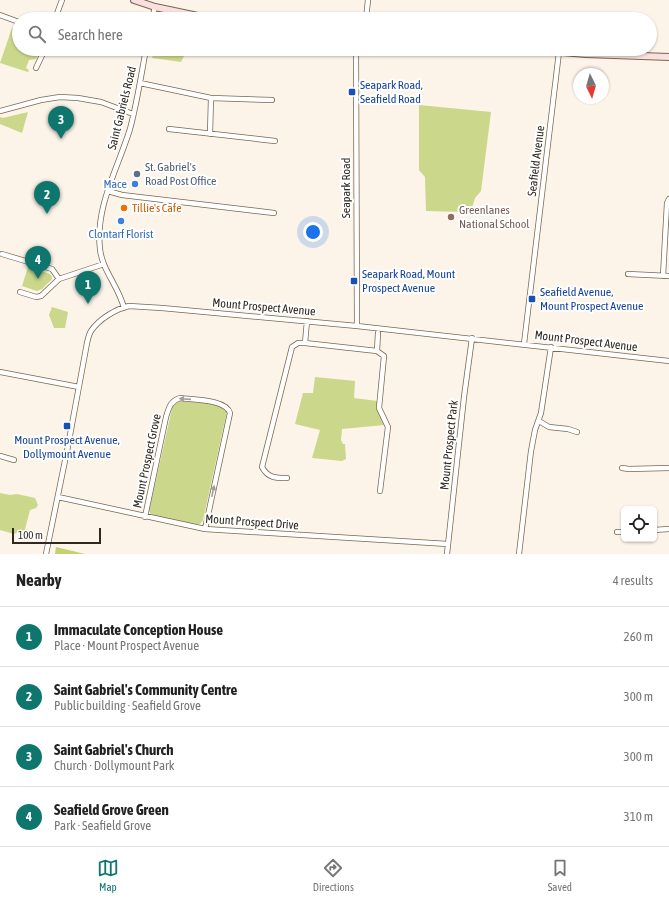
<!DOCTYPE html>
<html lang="en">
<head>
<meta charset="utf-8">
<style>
  :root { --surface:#fff; --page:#f2f2f2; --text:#222; --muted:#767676; --line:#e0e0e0; --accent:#0f766e }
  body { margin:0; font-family:"Asap Condensed",sans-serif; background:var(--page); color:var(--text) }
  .controls { position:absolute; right:12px; bottom:12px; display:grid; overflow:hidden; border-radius:6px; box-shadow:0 1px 3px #0004 }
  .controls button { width:36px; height:36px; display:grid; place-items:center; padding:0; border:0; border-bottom:1px solid var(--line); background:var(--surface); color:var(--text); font:20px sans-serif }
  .compass { position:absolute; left:573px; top:68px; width:36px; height:36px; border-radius:50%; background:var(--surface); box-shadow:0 1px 3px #0004; rotate:175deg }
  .scale { position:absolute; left:12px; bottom:10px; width:89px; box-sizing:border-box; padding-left:4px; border:2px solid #30281e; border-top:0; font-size:11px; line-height:14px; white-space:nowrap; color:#30281e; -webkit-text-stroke:3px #fff; paint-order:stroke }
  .you { position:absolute; left:313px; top:232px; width:14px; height:14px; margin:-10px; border:3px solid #fff; border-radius:50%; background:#1a73e8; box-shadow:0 0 0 6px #1a73e833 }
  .badge { display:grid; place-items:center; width:26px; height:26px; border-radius:50%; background:var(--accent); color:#fff; font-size:13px; font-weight:700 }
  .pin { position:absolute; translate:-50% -33px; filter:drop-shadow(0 1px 2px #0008) }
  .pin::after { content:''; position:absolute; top:21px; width:14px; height:12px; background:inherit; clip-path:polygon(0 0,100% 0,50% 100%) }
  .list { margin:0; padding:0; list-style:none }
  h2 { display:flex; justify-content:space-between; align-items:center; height:52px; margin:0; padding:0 16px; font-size:17px }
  h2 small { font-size:13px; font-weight:400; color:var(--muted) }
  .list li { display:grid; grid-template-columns:26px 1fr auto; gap:12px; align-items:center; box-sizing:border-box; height:60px; padding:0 16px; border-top:1px solid var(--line) }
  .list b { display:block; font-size:15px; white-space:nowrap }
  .list p { margin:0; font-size:13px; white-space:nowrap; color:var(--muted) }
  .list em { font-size:13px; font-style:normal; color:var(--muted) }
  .icon { flex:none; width:22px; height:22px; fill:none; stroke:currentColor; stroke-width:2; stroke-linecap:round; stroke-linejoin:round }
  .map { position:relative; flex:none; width:669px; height:554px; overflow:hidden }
  .search { position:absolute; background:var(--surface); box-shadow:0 1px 3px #0004; left:12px; right:12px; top:12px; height:44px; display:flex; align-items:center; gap:10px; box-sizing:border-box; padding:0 14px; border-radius:22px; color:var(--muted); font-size:15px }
  .sheet { height:292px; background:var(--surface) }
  nav { display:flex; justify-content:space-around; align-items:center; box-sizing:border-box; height:56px; border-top:1px solid var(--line); background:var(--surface); font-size:11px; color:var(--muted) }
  nav a { display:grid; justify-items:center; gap:2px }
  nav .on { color:var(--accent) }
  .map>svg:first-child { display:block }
</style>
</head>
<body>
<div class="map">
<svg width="669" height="554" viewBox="0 0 669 554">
  <rect width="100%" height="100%" fill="#fcf3e9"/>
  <!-- green -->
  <path fill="#cbd78a" d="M 12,28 L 19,31 L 19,49 L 36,49 L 40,51 L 36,59 L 29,60 L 26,68 L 29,70 L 28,72 L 0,63 Z
    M 155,49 L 192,49 L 191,53 L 185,54 L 181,62 L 152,58 Z
    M 419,105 L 491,112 L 481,191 L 475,198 L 471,211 L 464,212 L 426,211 L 425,177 L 419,170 Z
    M 28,112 L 22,133 L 0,124 L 0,117 L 3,118 Z
    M 28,267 L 50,274 L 52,277 L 52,279 L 42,289 L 37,291 L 22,286 Z
    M 52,307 L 68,312 L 65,328 L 54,328 L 49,315 Z
    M 315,377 L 355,381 L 354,398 L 377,401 L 378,410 L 384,425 L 342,429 L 341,440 L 343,444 L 345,444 L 346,459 L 342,461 L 312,458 L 320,430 L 295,424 L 303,393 L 313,393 Z
    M 177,401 L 220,404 L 227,411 L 203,520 L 200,524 L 195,524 L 154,516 L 150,513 L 149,511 L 173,404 Z
    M 0,493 L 10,495 L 17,494 L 35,498 L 38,505 L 36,508 L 30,510 L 25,529 L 42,534 L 41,537 C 32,534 22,529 14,534 L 0,530 Z"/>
  <!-- forest -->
  <path fill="#c3d16e" d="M 56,547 L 85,554 L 55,554 Z"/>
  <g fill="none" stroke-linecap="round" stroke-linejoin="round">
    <defs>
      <path id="street" d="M 0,15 L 19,22
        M 55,19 L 62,0
        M 152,19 L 155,7
        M 366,19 L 368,0
        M 356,49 L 357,326
        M 36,68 L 45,49
        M 140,83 L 211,98 L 272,100
        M 0,111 L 41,100 L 60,97 L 78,98 L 101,102 L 133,114
        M 169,129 L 275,141
        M 210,134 L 211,98
        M 108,191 L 122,195 L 274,213
        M 2,254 L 52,269 L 59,279
        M 628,274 L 669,276
        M 663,276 L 667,203 L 669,199
        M 20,292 L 36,297 L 41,296 L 59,279 L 104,264
        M 124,308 C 119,287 102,270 100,249 C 95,207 118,168 130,129 C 137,103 141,76 146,49
        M 305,343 L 307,321
        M 524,344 L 559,52
        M 377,351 L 378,333
        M 0,372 L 79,387
        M 539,421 L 549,427 L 568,429 L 577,432
        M 0,456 L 14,460
        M 622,468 L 629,469 L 669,468
        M 287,478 C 275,478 268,478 262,467 L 292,347 L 298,343 L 305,343 L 377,351 L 384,356 L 379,408 L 388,427 L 380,491
        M 58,497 L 205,529 L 448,544
        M 145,517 L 166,417 C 169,408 170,401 180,398 C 193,400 226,399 230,413 L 205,529
        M 654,530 L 669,529
        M 617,532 L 624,532
        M 46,554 L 68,446 L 87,343 C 88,339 89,334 91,331 C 99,319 116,309 129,306 L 162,308 L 357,326 L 669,361
        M 447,554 L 464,397 L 472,338
        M 519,554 L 531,451 L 535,430 L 541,413 L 551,347"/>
      <path id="secondary" d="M 134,0 L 155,7 L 212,19
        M 526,49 L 586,54 L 669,57"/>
    </defs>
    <!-- street casing -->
    <use href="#street" stroke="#796750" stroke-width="6"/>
    <!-- secondary casing -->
    <use href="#secondary" stroke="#796750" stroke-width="8"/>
    <!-- street -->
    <use href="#street" stroke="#fff" stroke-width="4.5"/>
    <!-- secondary -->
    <use href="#secondary" stroke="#fbdfdf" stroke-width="6"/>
  </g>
  <!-- one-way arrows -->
  <defs><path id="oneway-solid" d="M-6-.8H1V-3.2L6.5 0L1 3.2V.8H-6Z"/></defs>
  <g fill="#a29e9a">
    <use href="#oneway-solid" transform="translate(185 399) rotate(-176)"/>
    <use href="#oneway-solid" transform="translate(213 491) rotate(-78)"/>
  </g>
  <!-- markers -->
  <g fill="#1a4fb4" stroke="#fff" stroke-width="1.5">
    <rect x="348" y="88" width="8" height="8" rx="2"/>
    <rect x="350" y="277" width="8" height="8" rx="2"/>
    <rect x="528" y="295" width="8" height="8" rx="2"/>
    <rect x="63" y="422" width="8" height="8" rx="2"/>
  </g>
  <circle fill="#5c6f8a" stroke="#fff" stroke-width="1.5" cx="137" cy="174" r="4"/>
  <g fill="#3f7fe0" stroke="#fff" stroke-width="1.5">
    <circle cx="135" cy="184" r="4"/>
    <circle cx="121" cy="221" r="4"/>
  </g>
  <circle fill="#e8710a" stroke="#fff" stroke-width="1.5" cx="124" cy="208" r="4"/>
  <circle fill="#8d6e63" stroke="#fff" stroke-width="1.5" cx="451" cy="217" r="4"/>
  <g text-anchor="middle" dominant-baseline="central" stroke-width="4" stroke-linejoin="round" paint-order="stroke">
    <!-- transit labels -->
    <g font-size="12" fill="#164399" stroke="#fff" text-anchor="start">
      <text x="360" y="85">Seapark Road,<tspan x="360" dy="14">Seafield Road</tspan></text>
      <text x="362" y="274">Seapark Road, Mount<tspan x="362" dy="14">Prospect Avenue</tspan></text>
      <text x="540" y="292">Seafield Avenue,<tspan x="540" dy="14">Mount Prospect Avenue</tspan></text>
      <text x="67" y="440" text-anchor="middle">Mount Prospect Avenue,<tspan x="67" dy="14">Dollymount Avenue</tspan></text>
    </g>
    <!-- street labels -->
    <g font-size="12" fill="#30281e" stroke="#fff">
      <text transform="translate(122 108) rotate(-76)">Saint Gabriels Road</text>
      <text transform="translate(536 161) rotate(-83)">Seafield Avenue</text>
      <text transform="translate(346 188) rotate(-90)">Seapark Road</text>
      <text transform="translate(264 307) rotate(5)">Mount Prospect Avenue</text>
      <text transform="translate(586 341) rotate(7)">Mount Prospect Avenue</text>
      <text transform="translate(449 445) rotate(-84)">Mount Prospect Park</text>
      <text transform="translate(147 461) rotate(-78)">Mount Prospect Grove</text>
      <text transform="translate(252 522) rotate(4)">Mount Prospect Drive</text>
    </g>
    <!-- service labels -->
    <g font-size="12" fill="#4e5e75" stroke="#fff" text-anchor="start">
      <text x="145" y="167">St. Gabriel's<tspan x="145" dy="14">Road Post Office</tspan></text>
    </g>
    <!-- shop labels -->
    <g font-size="12" fill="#366cbe" stroke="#fff" text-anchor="end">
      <text x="127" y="184">Mace</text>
      <text x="121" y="234" text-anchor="middle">Clontarf Florist</text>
    </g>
    <!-- food labels -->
    <g font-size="12" fill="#c56008" stroke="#fff" text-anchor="start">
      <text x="132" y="208">Tillie's Cafe</text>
    </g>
    <!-- education labels -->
    <g font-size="12" fill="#785e54" stroke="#fff" text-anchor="start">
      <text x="459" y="210">Greenlanes<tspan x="459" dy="14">National School</tspan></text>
    </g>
  </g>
</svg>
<div class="controls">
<button><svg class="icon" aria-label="locate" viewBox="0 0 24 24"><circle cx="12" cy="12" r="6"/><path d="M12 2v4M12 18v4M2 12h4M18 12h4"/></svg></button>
</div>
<svg class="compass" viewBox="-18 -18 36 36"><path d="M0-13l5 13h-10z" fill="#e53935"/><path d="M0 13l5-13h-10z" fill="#767676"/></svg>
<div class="scale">100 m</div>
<div class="you"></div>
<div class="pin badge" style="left:88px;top:304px">1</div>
<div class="pin badge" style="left:47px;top:214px">2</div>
<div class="pin badge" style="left:61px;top:139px">3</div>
<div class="pin badge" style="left:38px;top:279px">4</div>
<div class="search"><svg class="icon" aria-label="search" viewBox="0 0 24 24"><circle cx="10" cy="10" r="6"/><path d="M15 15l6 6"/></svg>Search here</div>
</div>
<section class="sheet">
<h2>Nearby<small>4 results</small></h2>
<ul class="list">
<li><span class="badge">1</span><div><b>Immaculate Conception House</b><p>Place · Mount Prospect Avenue</p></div><em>260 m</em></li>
<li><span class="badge">2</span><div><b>Saint Gabriel's Community Centre</b><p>Public building · Seafield Grove</p></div><em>300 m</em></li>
<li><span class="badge">3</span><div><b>Saint Gabriel's Church</b><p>Church · Dollymount Park</p></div><em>300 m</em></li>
<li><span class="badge">4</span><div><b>Seafield Grove Green</b><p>Park · Seafield Grove</p></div><em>310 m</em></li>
</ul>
</section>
<nav>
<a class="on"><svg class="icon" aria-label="map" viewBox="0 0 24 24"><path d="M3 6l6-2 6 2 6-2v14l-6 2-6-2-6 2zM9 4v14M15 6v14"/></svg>Map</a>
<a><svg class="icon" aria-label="directions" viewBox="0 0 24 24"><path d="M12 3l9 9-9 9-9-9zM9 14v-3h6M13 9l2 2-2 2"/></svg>Directions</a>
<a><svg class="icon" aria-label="saved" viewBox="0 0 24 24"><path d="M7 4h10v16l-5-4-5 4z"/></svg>Saved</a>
</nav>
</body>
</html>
